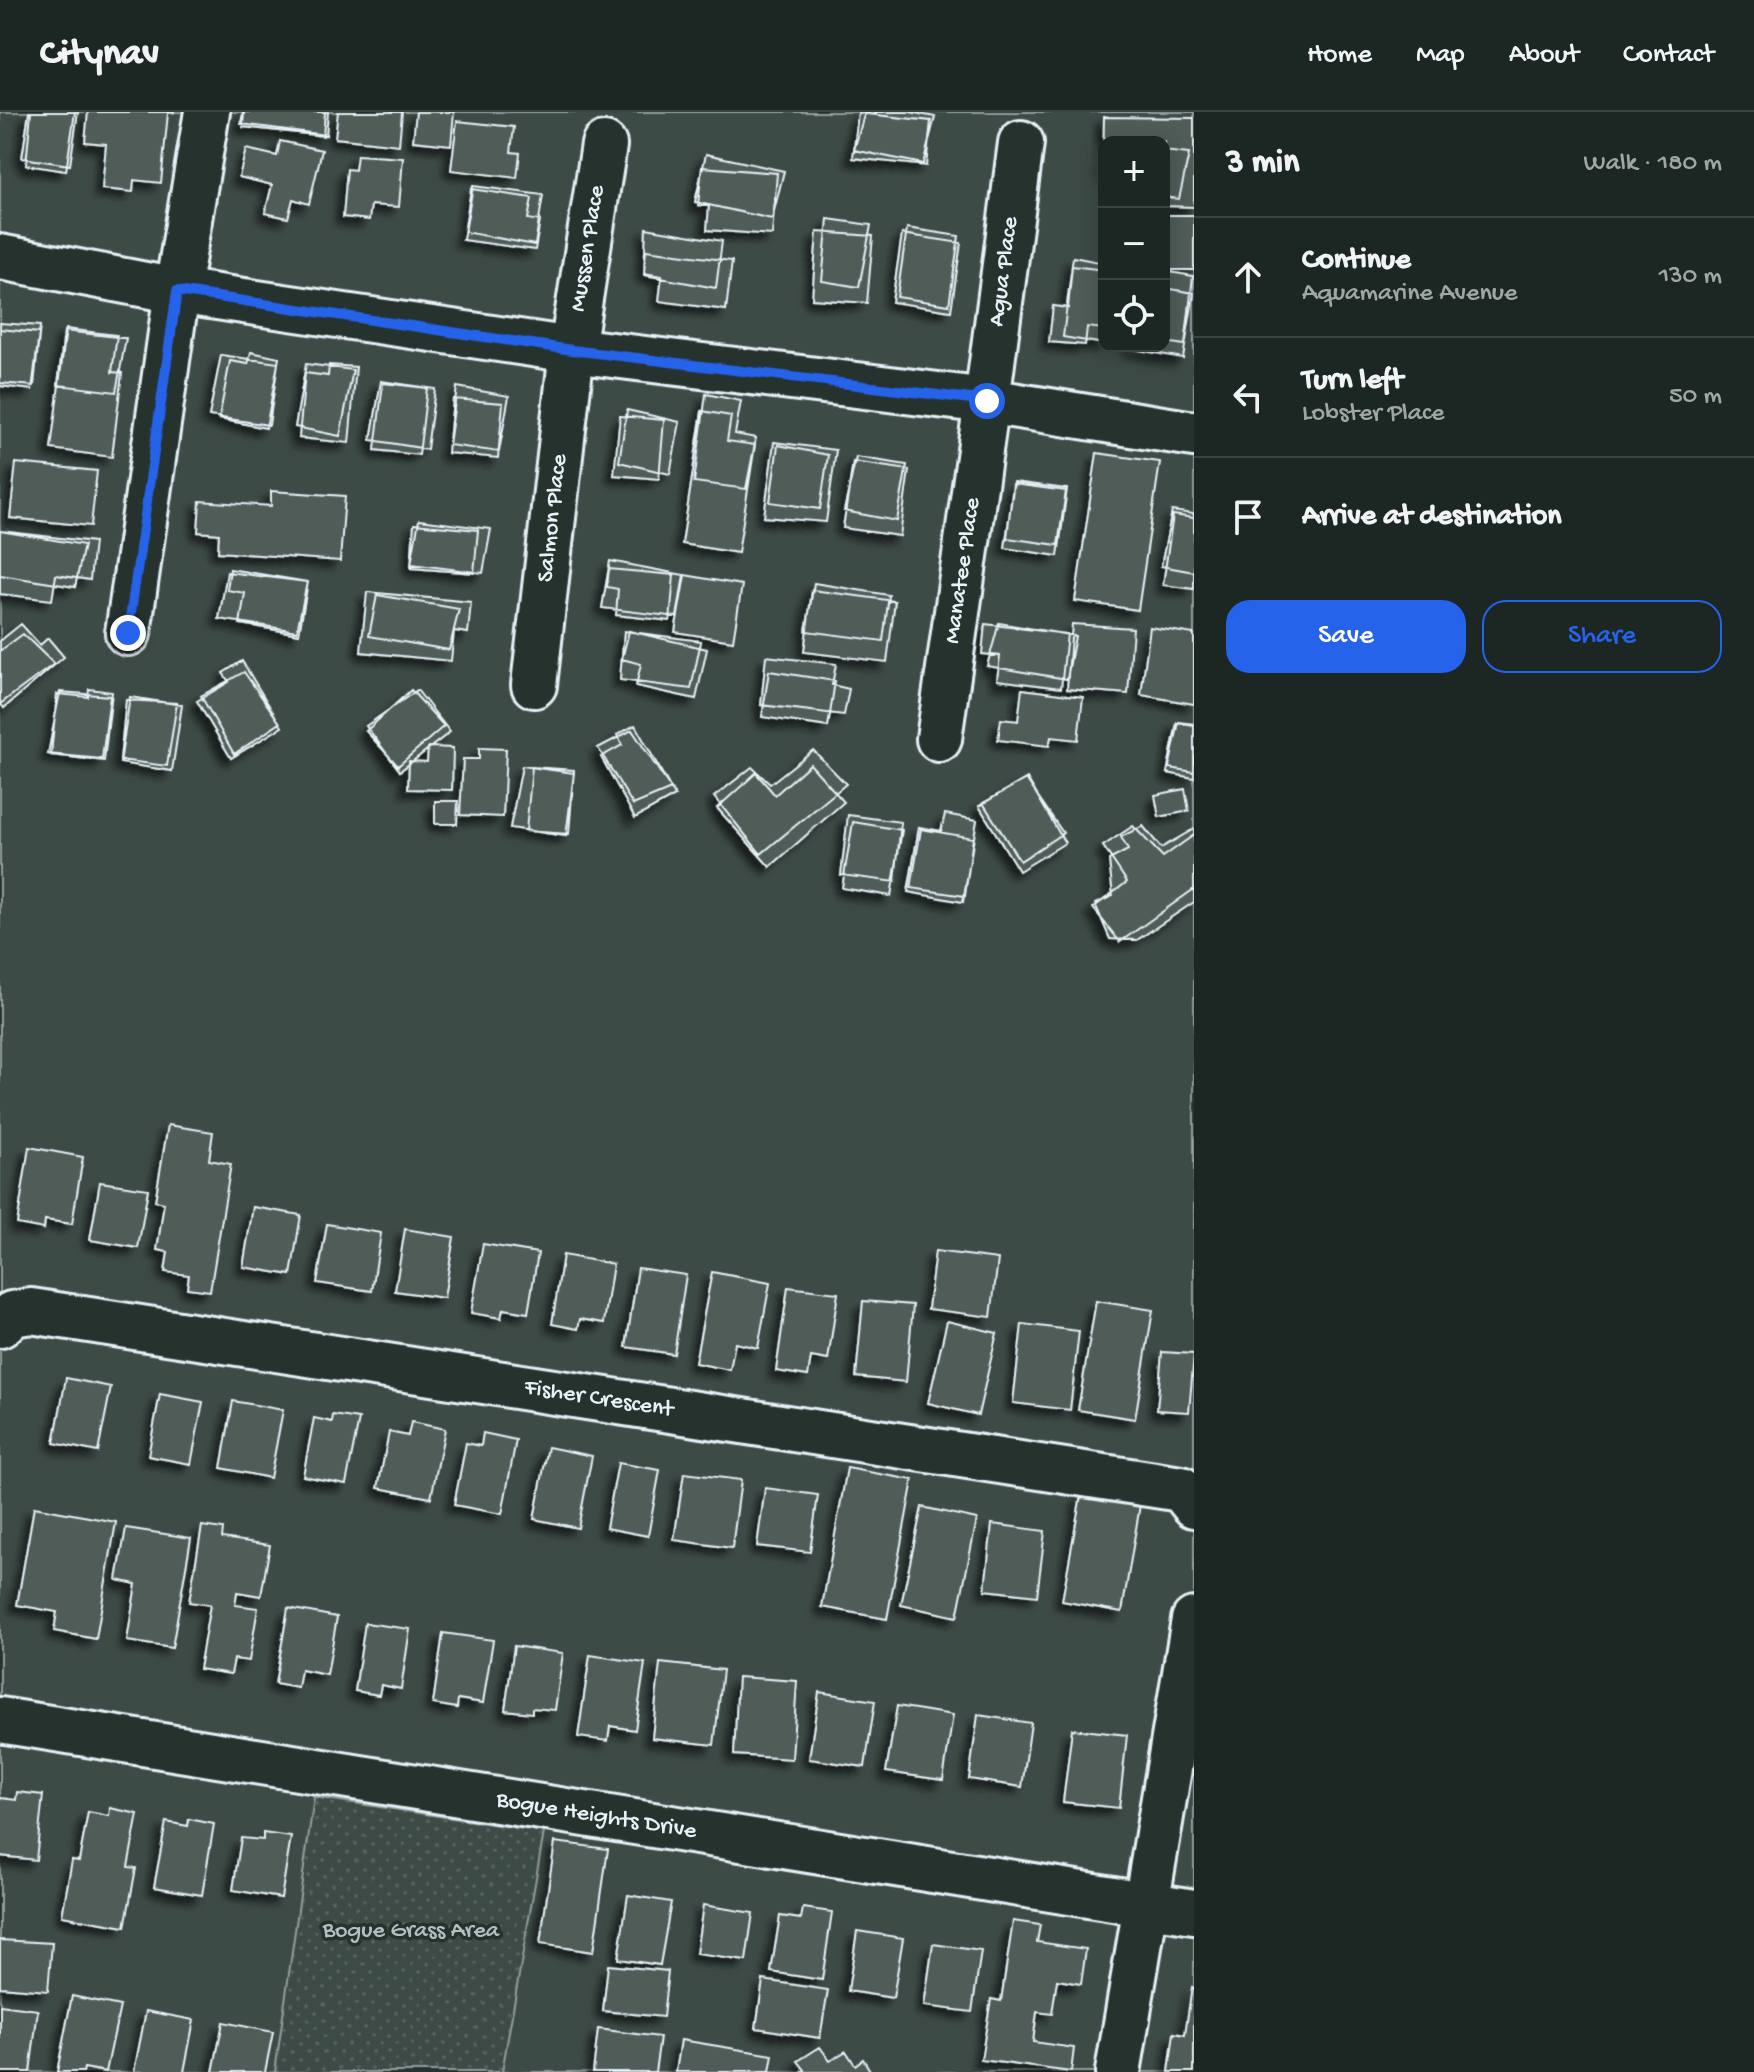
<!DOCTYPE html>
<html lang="en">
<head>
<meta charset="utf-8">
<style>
  :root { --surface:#1c2622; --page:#29322f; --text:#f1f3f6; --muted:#a0a5a5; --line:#3a4340; --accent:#2563eb }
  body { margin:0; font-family:"Gochi Hand",sans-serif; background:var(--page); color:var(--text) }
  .controls { position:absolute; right:24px; top:24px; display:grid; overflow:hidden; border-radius:16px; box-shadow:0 4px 20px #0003 }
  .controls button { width:72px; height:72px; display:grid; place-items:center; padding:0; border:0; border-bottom:2px solid var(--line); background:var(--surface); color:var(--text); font:40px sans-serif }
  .stop { position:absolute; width:24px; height:24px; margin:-18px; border:6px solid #2563eb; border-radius:50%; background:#fff }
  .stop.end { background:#2563eb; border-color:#fff; box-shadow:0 2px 8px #0008 }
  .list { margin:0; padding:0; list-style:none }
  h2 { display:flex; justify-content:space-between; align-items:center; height:104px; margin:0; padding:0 32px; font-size:34px }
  h2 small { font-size:26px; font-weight:400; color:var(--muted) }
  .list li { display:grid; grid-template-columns:52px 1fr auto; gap:24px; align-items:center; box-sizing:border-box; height:120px; padding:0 32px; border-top:2px solid var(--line) }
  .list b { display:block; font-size:30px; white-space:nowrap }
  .list p { margin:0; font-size:26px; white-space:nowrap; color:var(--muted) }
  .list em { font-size:26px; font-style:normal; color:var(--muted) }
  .actions { display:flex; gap:16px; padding:24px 32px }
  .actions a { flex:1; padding:18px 0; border:2px solid var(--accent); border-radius:24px; text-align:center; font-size:28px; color:var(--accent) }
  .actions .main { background:var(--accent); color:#fff }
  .icon { flex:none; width:44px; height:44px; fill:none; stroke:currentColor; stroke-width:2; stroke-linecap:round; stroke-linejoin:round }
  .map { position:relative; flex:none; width:1194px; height:1960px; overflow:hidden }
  header { display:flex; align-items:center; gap:48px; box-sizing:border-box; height:112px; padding:0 40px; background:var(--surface); border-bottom:2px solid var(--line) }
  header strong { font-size:38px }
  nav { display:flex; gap:44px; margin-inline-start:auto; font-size:28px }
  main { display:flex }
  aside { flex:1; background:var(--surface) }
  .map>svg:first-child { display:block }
</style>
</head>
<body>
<header>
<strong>Citynav</strong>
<nav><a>Home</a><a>Map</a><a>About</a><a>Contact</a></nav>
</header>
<main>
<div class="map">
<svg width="1194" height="1960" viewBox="0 0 1194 1960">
  <defs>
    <pattern id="park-dots" width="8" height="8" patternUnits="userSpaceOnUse" patternTransform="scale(2)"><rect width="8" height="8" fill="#3e4b47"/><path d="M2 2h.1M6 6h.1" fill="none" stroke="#5a6562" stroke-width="1.8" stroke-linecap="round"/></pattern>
    <filter id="shadow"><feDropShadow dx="-7" dy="7" stdDeviation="4" flood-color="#0009"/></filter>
  </defs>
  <rect width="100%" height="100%" fill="#26332d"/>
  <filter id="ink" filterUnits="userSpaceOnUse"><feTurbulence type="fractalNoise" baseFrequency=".0125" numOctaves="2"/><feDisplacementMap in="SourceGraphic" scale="16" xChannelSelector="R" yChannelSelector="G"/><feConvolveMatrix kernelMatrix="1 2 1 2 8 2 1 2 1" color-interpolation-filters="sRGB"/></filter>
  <g filter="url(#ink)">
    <!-- grass -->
    <path fill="#3e4b47" stroke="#939ea0" stroke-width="2" fill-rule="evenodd" d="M 0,0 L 1194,0 L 1194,1960 L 0,1960 ZM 1104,30 L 1164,30 L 1164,234 L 1104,234 Z"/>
    <!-- park -->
    <path fill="url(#park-dots)" stroke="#939ea0" stroke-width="2" d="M 314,1685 L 544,1720 L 502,1960 L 275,1960 Z"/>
    <!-- building -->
    <path fill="#505c59" stroke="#e8f1f8" stroke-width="2" filter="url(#shadow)" d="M 29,0 L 78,0 L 70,53 L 22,46 Z
      M 31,0 L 75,0 L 66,59 L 26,53 Z
      M 88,0 L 175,0 L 168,1 L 161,71 L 134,68 L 133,80 L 102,77 L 106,32 L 85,30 Z
      M 243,0 L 328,0 L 326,23 L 241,12 Z
      M 244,0 L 325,0 L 323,24 L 243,15 Z
      M 338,0 L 402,0 L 399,33 L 335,26 Z
      M 416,0 L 454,0 L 451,33 L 413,29 Z
      M 865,0 L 910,0 L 935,5 L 923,52 L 854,38 Z
      M 858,1 L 931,9 L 926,54 L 853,46 Z
      M 1104,5 L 1194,6 L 1194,95 L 1164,94 L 1164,30 L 1104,30 L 1103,66 Z
      M 457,9 L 514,15 L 511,40 L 520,41 L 517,66 L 451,58 Z
      M 280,29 L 322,38 L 309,92 L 293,87 L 288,106 L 265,101 L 272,73 L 239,65 L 246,37 L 277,44 Z
      M 1164,39 L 1189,42 L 1179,87 L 1164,85 Z
      M 706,42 L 784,59 L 772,107 L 695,90 Z
      M 357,43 L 403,46 L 399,95 L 371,93 L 369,108 L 343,105 L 347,57 L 355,58 Z
      M 702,55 L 777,61 L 772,123 L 707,118 L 709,94 L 698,94 Z
      M 473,74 L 543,83 L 535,133 L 465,120 Z
      M 471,77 L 532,86 L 528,107 L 540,109 L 535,138 L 463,128 Z
      M 1164,103 L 1194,103 L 1194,158 L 1164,158 Z
      M 828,107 L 871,113 L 859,175 L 822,169 Z
      M 646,116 L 722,129 L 716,176 L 644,163 Z
      M 907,116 L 959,124 L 949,193 L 897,185 Z
      M 817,120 L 873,124 L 867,191 L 812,187 Z
      M 902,122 L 961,131 L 951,199 L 892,190 Z
      M 646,138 L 732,149 L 726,198 L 659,189 L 662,164 L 644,161 Z
      M 1073,145 L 1104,151 L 1104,232 L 1063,225 Z
      M 1072,154 L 1104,158 L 1104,217 L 1087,215 L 1085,233 L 1049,230 L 1053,194 L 1068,196 Z
      M 1164,159 L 1193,164 L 1185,233 L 1164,230 Z
      M 1164,176 L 1194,181 L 1183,246 L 1127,236 L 1127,234 L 1164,234 Z
      M 0,211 L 40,214 L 34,274 L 0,271 Z
      M 0,217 L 39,221 L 32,278 L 0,274 Z
      M 66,217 L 117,223 L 112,260 L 122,261 L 112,345 L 51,337 Z
      M 64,219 L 126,226 L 116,280 L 58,273 Z
      M 251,240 L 279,246 L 266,316 L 219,307 L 230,249 L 248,252 Z
      M 221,243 L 278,251 L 269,313 L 209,304 Z
      M 306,252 L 353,258 L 340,324 L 295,315 Z
      M 329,253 L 356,255 L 349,331 L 299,326 L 305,261 L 328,264 Z
      M 381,269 L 435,277 L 427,337 L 371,328 Z
      M 383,271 L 427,276 L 419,343 L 375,338 Z
      M 457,275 L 509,284 L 499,340 L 449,333 Z
      M 706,282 L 741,289 L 735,322 L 756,326 L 746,377 L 694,370 Z
      M 453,287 L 503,291 L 498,346 L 448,341 Z
      M 627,298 L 680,310 L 670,362 L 619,350 Z
      M 702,299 L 731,304 L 727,329 L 755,333 L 738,441 L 682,432 Z
      M 620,304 L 664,308 L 659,367 L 614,363 Z
      M 774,330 L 836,338 L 826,410 L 764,405 Z
      M 778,333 L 828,343 L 820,397 L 770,390 Z
      M 1097,341 L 1160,350 L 1138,498 L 1075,489 Z
      M 856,345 L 907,353 L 897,409 L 844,399 Z
      M 853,350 L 909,358 L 900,424 L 843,416 Z
      M 16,351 L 97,359 L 91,414 L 10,406 Z
      M 1014,370 L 1067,377 L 1058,444 L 1005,436 Z
      M 1013,372 L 1066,379 L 1058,433 L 1007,426 Z
      M 271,379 L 345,384 L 340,449 L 218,440 L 219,422 L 198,420 L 200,389 L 271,394 Z
      M 1172,399 L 1194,402 L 1194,460 L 1161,454 Z
      M 1173,403 L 1194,406 L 1194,477 L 1163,473 Z
      M 419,408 L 491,417 L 483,461 L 411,452 Z
      M 414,412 L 478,418 L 474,461 L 411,456 Z
      M 0,419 L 94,430 L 90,468 L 56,463 L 52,488 L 0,482 Z
      M 0,419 L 84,433 L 75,475 L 0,463 Z
      M 610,449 L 684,463 L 677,505 L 602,496 Z
      M 230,457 L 308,470 L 299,522 L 240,512 L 245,481 L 227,478 Z
      M 609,457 L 674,463 L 670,509 L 616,503 L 618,477 L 607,475 Z
      M 227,460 L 307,470 L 297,519 L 219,507 Z
      M 685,463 L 742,473 L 733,529 L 675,520 Z
      M 814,471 L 889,483 L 883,529 L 806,519 Z
      M 812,478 L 895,489 L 887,550 L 804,540 Z
      M 367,480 L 471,490 L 468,521 L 454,519 L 451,549 L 361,540 Z
      M 377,483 L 459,497 L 449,538 L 369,524 Z
      M 999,511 L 1075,524 L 1067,567 L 987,554 Z
      M 21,512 L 40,533 L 48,526 L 64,545 L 4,596 L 0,591 L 0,529 Z
      M 985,512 L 1067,522 L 1061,576 L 997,568 L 1000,544 L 982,542 Z
      M 1072,512 L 1133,516 L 1128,582 L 1067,577 Z
      M 1150,515 L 1194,522 L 1194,592 L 1141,583 Z
      M 624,519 L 701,529 L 691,577 L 620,568 Z
      M 629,519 L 707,537 L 696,587 L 636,574 L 641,552 L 622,547 Z
      M 23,522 L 54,552 L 0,592 L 0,539 Z
      M 766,544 L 836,552 L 832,573 L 849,577 L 844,603 L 761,593 Z
      M 242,549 L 282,615 L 231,646 L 197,589 L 229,570 L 223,561 Z
      M 769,559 L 835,569 L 828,615 L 762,605 Z
      M 244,560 L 280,611 L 234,642 L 201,584 Z
      M 89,577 L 112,580 L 104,649 L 51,643 L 57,582 L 88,585 Z
      M 1022,577 L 1083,585 L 1078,628 L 1051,625 L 1049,634 L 998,628 L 1001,607 L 1018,609 Z
      M 411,578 L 444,614 L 398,654 L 366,619 Z
      M 417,578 L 450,620 L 400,659 L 366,614 Z
      M 60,580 L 110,584 L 102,647 L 48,642 Z
      M 130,585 L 182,593 L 172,659 L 120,651 Z
      M 126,588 L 177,591 L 167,654 L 120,648 Z
      M 1179,610 L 1194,612 L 1194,660 L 1169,656 Z
      M 1177,611 L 1194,614 L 1194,666 L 1167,661 Z
      M 635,613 L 675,684 L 635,706 L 601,645 L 622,633 L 617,623 Z
      M 632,618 L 671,677 L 633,693 L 598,636 Z
      M 428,635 L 453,636 L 452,678 L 408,677 L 409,649 L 427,650 Z
      M 479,636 L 506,637 L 503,705 L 460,703 L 463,647 L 479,647 Z
      M 813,638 L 846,672 L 761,742 L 714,685 L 752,655 L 770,672 Z
      M 810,652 L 844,690 L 770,755 L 717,696 L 756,661 L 775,683 Z
      M 522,654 L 574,661 L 566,724 L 510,716 Z
      M 532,655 L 574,658 L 569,722 L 526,719 Z
      M 1027,666 L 1065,731 L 1019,759 L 979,694 Z
      M 1026,667 L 1063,721 L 1020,749 L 983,691 Z
      M 1185,677 L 1189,699 L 1159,705 L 1155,683 Z
      M 435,689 L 458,689 L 457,712 L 435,712 Z
      M 945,702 L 977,708 L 963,790 L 908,780 L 919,715 L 941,719 Z
      M 848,703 L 901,710 L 895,770 L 841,763 Z
      M 853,710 L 902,718 L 891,784 L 842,776 Z
      M 1133,714 L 1163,745 L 1194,723 L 1194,777 L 1120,830 L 1093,796 L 1127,770 L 1103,734 Z
      M 1143,714 L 1161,736 L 1194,717 L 1194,790 L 1137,828 L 1110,827 L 1095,792 L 1113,784 L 1109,748 L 1128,738 L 1121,725 Z
      M 921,717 L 973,726 L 965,784 L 911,776 Z
      M 168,1013 L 213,1020 L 209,1048 L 231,1052 L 210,1179 L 187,1176 L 189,1163 L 165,1160 L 168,1140 L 157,1138 L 164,1091 L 155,1089 Z
      M 29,1035 L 83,1045 L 72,1112 L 45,1108 L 44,1117 L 17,1112 Z
      M 100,1070 L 148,1077 L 138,1136 L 90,1128 Z
      M 253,1095 L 301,1103 L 291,1163 L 243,1155 Z
      M 327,1112 L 381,1121 L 372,1179 L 317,1171 Z
      M 405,1117 L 454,1125 L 444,1186 L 395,1179 Z
      M 483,1132 L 538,1141 L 528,1201 L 503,1197 L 501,1206 L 471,1201 Z
      M 935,1139 L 998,1147 L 991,1205 L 928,1197 Z
      M 563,1143 L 613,1152 L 604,1211 L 580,1207 L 578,1217 L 552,1212 Z
      M 638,1156 L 686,1163 L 674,1242 L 626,1235 Z
      M 712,1160 L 770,1171 L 758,1236 L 735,1231 L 730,1258 L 695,1251 Z
      M 788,1175 L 838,1181 L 828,1248 L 811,1245 L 808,1264 L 776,1259 Z
      M 863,1189 L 913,1193 L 906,1270 L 856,1265 Z
      M 1096,1189 L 1153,1198 L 1135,1307 L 1078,1298 Z
      M 947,1209 L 997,1221 L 978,1303 L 928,1291 Z
      M 1022,1212 L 1079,1219 L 1070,1298 L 1013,1291 Z
      M 1162,1240 L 1194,1242 L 1189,1300 L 1157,1298 Z
      M 66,1266 L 111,1275 L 98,1340 L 54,1331 Z
      M 160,1282 L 203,1290 L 191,1352 L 148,1344 Z
      M 233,1289 L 283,1298 L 270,1366 L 221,1356 Z
      M 333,1303 L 359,1307 L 346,1372 L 303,1364 L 314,1306 L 332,1310 Z
      M 411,1310 L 445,1317 L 431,1386 L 378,1376 L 389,1320 L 408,1324 Z
      M 483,1321 L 516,1328 L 502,1402 L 454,1393 L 466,1331 L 481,1334 Z
      M 548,1335 L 592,1344 L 578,1416 L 534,1407 Z
      M 618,1351 L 660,1358 L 648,1424 L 606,1416 Z
      M 847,1356 L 913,1368 L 887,1507 L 822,1495 Z
      M 684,1361 L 741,1368 L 732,1436 L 674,1428 Z
      M 765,1376 L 818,1383 L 810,1440 L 757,1434 Z
      M 1081,1383 L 1140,1393 L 1122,1500 L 1062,1489 Z
      M 34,1395 L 116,1410 L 96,1527 L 54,1519 L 57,1500 L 17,1493 Z
      M 922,1395 L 977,1407 L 957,1505 L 901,1493 Z
      M 992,1412 L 1045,1419 L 1037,1484 L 985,1478 Z
      M 202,1414 L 223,1417 L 222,1426 L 270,1433 L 261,1484 L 237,1480 L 235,1493 L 258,1496 L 249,1549 L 234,1547 L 231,1562 L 199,1557 L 210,1493 L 189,1490 Z
      M 126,1416 L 191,1426 L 172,1536 L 127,1529 L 136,1472 L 117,1468 Z
      M 288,1496 L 337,1505 L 327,1563 L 301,1558 L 298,1576 L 275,1572 Z
      M 365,1511 L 410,1517 L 401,1577 L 381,1573 L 379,1583 L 355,1579 Z
      M 443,1521 L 493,1528 L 483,1591 L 458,1587 L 457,1596 L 433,1592 Z
      M 514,1534 L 563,1541 L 555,1598 L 532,1596 L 532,1601 L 505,1598 Z
      M 590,1543 L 645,1551 L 635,1618 L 610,1614 L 608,1629 L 578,1625 Z
      M 660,1551 L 723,1558 L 714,1633 L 652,1626 Z
      M 738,1565 L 797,1569 L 792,1647 L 734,1643 Z
      M 819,1580 L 875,1589 L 865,1655 L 809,1647 Z
      M 897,1594 L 953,1603 L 943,1668 L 886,1660 Z
      M 978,1603 L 1031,1611 L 1022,1675 L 969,1667 Z
      M 1072,1617 L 1127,1623 L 1119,1696 L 1063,1690 Z
      M 17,1680 L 43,1683 L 36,1748 L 0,1744 L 0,1686 L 16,1688 Z
      M 110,1696 L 138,1702 L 128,1755 L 136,1756 L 125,1815 L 62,1804 L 72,1748 L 79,1749 L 88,1700 L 109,1704 Z
      M 189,1707 L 214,1712 L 202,1783 L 154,1775 L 166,1710 L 188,1714 Z
      M 263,1721 L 291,1725 L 281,1786 L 233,1778 L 241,1726 L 263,1728 Z
      M 555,1730 L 608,1737 L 593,1840 L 540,1832 Z
      M 628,1783 L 671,1790 L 660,1853 L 618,1847 Z
      M 703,1793 L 753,1801 L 746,1849 L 696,1842 Z
      M 803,1796 L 832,1800 L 822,1868 L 771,1860 L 780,1804 L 801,1807 Z
      M 1013,1809 L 1040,1813 L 1037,1830 L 1086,1837 L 1081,1872 L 1057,1868 L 1052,1902 L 1037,1900 L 1033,1930 L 1074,1936 L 1071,1960 L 981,1948 L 991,1887 L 1001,1889 Z
      M 857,1819 L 903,1826 L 893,1886 L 848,1879 Z
      M 0,1828 L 52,1831 L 48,1879 L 0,1875 Z
      M 933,1832 L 981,1839 L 972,1900 L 924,1894 Z
      M 608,1853 L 668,1859 L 663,1905 L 603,1899 Z
      M 763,1868 L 828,1878 L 820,1926 L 756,1916 Z
      M 1192,1875 L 1194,1876 L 1194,1960 L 1169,1960 L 1174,1921 L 1185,1923 Z
      M 72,1884 L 120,1894 L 106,1960 L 84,1956 L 83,1960 L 57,1960 Z
      M 0,1893 L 38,1898 L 30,1960 L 0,1960 Z
      M 146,1899 L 194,1908 L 184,1960 L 134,1960 Z
      M 223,1910 L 273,1920 L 265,1960 L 213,1960 Z
      M 598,1917 L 660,1925 L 655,1960 L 593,1960 Z
      M 681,1928 L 773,1943 L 770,1960 L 676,1960 Z
      M 820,1935 L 830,1949 L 846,1939 L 855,1953 L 863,1947 L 871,1960 L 803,1960 L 805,1958 L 798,1949 Z"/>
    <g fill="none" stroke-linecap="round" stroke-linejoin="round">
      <defs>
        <g id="minor">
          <path d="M 0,145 L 177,179 L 572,238 L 987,289 L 1194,322"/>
          <path d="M 128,521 L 177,179 L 207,0"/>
          <path id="s1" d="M 534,573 L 572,238 L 604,33"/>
          <path id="s2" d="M 939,627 L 987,289 L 1021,31"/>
          <path id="s3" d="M 0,1213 L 12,1202 L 31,1199 L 1181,1377 L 1194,1393"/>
          <path id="s4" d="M 0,1608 L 1194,1800"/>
          <path d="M 1118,1960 L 1194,1508"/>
        </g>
      </defs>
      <!-- minor casing -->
      <use href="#minor" stroke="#e8f1f8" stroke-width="50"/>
      <!-- minor -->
      <use href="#minor" stroke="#26332d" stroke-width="44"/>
    </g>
  </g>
  <g fill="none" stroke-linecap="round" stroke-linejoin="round" filter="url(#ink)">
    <!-- route -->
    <path stroke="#2563eb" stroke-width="10" d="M 128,521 L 177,179 L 572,238 L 987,289"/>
  </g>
  <g text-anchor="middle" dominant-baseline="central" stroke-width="7" stroke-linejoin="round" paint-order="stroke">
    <!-- street labels -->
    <g font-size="24" fill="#e8f1f8" stroke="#26332d">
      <text stroke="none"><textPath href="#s1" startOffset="440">Mussen Place</textPath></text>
      <text stroke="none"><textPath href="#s2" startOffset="472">Agua Place</textPath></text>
      <text stroke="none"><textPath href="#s1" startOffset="168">Salmon Place</textPath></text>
      <text stroke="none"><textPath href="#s2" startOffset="170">Manatee Place</textPath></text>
      <text stroke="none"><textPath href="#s3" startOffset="610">Fisher Crescent</textPath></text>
      <text stroke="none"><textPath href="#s4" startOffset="604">Bogue Heights Drive</textPath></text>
    </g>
    <!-- park labels -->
    <g font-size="24" fill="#b5bfc3" stroke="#26332d">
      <text x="411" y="1819">Bogue Grass Area</text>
    </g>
  </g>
</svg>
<div class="controls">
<button>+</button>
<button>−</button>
<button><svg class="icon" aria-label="locate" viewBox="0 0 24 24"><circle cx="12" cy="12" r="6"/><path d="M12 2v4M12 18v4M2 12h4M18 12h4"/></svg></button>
</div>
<div class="stop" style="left:987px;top:289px"></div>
<div class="stop end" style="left:128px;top:521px"></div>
</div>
<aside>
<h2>3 min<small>Walk · 180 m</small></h2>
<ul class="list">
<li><svg class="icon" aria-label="ahead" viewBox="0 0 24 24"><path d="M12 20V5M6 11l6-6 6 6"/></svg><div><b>Continue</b><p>Aquamarine Avenue</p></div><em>130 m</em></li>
<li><svg class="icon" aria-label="left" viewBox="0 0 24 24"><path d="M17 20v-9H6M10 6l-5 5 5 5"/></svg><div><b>Turn left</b><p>Lobster Place</p></div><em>50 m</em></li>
<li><svg class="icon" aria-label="arrive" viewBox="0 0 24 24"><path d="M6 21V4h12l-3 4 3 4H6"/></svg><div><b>Arrive at destination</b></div></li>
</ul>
<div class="actions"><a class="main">Save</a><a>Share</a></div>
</aside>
</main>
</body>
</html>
